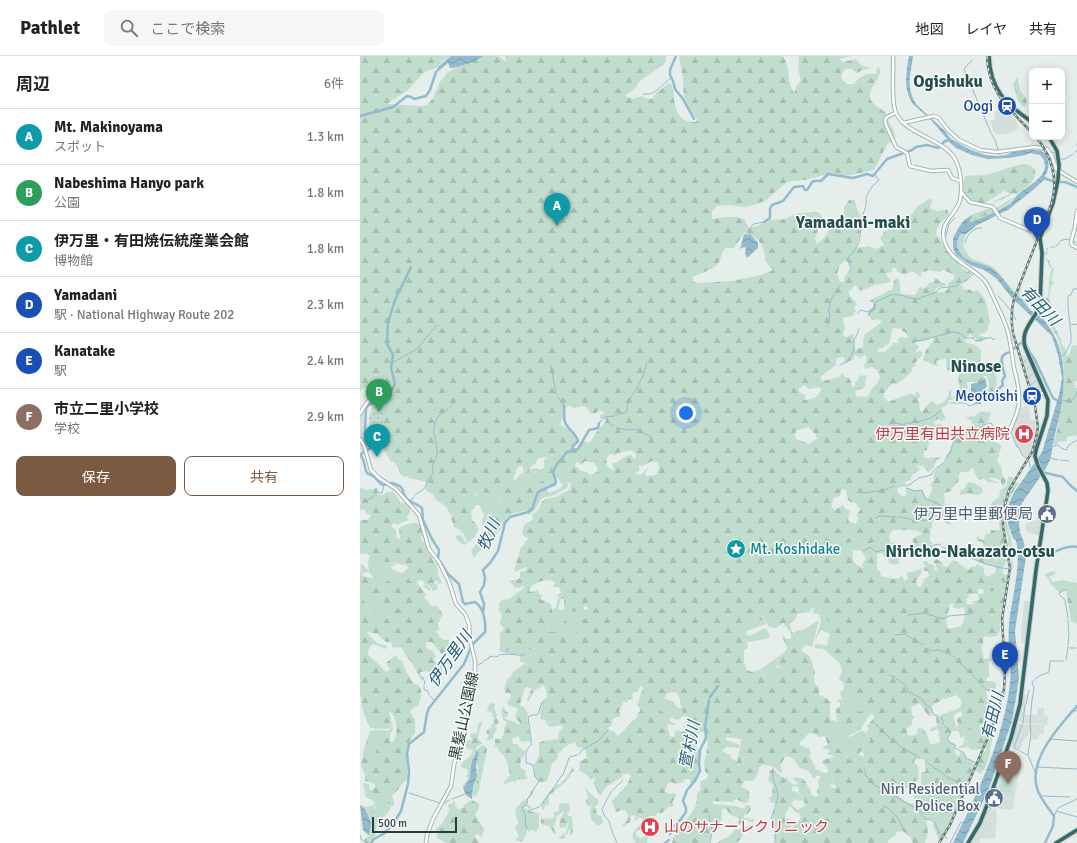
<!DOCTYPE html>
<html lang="ja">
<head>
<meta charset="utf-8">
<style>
  :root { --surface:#fff; --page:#f6f6f6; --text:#222; --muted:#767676; --line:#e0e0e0; --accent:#7b5a42 }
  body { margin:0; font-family:Signika,"Noto Sans JP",sans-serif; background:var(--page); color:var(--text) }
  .controls { position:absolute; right:12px; top:12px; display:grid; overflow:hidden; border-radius:8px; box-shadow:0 2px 10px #0003 }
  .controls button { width:36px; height:36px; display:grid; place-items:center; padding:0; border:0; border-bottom:1px solid var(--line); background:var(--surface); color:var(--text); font:20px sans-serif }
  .scale { position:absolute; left:12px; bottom:10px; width:85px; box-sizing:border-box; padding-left:4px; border:2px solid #263f3c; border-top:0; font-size:11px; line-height:14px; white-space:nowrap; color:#263f3c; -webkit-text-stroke:3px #f7faf9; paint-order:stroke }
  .you { position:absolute; left:326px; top:357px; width:14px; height:14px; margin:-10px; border:3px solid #fff; border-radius:50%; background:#1a73e8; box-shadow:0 0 0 6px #1a73e833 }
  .badge { display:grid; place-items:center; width:26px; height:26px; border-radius:50%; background:var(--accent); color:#fff; font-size:13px; font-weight:700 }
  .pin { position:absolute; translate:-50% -33px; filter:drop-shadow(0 1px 2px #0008) }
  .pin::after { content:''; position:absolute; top:21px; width:14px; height:12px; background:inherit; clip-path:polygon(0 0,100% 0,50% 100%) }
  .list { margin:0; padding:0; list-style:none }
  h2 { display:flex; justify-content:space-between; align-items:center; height:52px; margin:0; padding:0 16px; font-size:17px }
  h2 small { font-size:13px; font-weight:400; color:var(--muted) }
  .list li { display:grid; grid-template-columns:26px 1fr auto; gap:12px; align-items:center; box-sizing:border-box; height:56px; padding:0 16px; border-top:1px solid var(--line) }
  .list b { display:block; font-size:15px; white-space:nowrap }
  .list p { margin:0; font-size:13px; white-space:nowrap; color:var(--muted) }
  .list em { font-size:13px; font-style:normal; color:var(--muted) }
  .actions { display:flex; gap:8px; padding:12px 16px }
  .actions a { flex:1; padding:9px 0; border:1px solid var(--accent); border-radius:8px; text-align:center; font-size:14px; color:var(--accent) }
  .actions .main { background:var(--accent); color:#fff }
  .icon { flex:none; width:22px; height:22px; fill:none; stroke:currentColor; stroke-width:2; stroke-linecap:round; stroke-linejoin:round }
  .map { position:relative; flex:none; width:717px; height:787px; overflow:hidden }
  header { display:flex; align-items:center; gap:24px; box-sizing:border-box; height:56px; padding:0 20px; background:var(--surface); border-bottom:1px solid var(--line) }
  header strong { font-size:19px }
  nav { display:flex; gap:22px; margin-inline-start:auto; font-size:14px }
  .search { width:280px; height:36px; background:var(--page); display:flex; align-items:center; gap:10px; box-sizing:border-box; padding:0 14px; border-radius:8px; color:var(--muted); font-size:15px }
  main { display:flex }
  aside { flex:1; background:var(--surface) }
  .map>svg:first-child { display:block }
</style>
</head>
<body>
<header>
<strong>Pathlet</strong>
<div class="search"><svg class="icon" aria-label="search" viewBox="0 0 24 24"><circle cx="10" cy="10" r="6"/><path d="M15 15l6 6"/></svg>ここで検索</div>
<nav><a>地図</a><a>レイヤ</a><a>共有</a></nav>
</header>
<main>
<aside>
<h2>周辺<small>6件</small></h2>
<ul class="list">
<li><span class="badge" style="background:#0f9aa8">A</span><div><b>Mt. Makinoyama</b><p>スポット</p></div><em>1.3 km</em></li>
<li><span class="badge" style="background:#2e9e5b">B</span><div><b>Nabeshima Hanyo park</b><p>公園</p></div><em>1.8 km</em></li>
<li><span class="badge" style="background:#0f9aa8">C</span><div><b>伊万里・有田焼伝統産業会館</b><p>博物館</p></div><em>1.8 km</em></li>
<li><span class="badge" style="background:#1a4fb4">D</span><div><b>Yamadani</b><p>駅 · National Highway Route 202</p></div><em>2.3 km</em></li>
<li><span class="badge" style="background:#1a4fb4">E</span><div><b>Kanatake</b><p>駅</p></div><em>2.4 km</em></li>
<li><span class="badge" style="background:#8d6e63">F</span><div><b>市立二里小学校</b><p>学校</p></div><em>2.9 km</em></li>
</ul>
<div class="actions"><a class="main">保存</a><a>共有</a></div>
</aside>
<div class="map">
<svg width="717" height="787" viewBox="0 0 717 787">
  <defs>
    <pattern id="industrial-furrows" width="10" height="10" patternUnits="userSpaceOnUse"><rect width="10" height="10" fill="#d4dedb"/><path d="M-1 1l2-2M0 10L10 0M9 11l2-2" fill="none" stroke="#b6c0bd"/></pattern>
    <pattern id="forest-firs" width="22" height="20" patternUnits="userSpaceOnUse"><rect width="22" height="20" fill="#c1ddcd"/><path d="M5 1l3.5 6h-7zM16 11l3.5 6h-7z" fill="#a6bfb1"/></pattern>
    <pattern id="wetland-marsh" width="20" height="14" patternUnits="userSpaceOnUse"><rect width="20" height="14" fill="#c1ddcd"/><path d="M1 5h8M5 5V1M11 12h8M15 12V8" fill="none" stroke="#a6bfb1"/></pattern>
    <pattern id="park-dots" width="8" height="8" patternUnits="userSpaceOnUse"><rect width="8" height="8" fill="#c1ddcd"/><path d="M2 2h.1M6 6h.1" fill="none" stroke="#a6bfb1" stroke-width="1.8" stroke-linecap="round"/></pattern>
    <pattern id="water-waves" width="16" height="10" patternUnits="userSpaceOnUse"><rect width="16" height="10" fill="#93bbce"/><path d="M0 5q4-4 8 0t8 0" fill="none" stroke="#7899a8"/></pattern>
  </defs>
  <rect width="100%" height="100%" fill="#e6eeec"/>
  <!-- built -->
  <path fill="#d4dedb" d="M 645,52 L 656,64 L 659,72 L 649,77 L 637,79 L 634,76 L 630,65 L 636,63 L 634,56 Z
    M 667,350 L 669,352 L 671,362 L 675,366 L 676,373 L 675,382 L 668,401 L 662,398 L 659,392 L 657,391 L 652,374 L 660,352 Z
    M 1,352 L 5,354 L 5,378 L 12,386 L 11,390 L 2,396 L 0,393 L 0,354 Z
    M 677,459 L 684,460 L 681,480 L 669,477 L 666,474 L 665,467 L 677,464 Z
    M 664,545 L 671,545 L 666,588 L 661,587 L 661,578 Z
    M 662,638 L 666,639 L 664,659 L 677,659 L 678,651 L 684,652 L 684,659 L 688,660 L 687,669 L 657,666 Z
    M 657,668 L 684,669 L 684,678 L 679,678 L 679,683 L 671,684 L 672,676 L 671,676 L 663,685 L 660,693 L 654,692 L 649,690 Z
    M 641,713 L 659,716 L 653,752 L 650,754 L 637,752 L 636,748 L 640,718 Z
    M 635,751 L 637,758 L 635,783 L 621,782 L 620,787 L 609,787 L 624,760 L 629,758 Z"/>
  <!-- industrial -->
  <path fill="url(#industrial-furrows)" d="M 662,299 L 666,301 L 668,301 L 683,333 L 677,333 L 676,330 L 670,330 L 660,300 Z"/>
  <!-- grass -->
  <path fill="#c1ddcd" d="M 602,178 L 606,178 L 603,188 C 608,208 622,203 634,212 C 642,219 649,230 657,238 L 660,230 L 662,230 L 659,239 L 676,255 L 656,239 L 634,214 L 606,203 L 600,197 L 597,185 L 598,181 Z
    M 187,401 L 193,406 L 190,409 L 192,416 L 194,411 L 197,411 C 204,417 210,423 207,432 L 194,439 L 182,442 L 174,455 L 169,459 L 167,457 L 173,452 L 179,437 L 186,433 L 189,437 L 197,434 L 203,430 L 198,422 L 197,422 L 197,427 L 195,430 L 189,431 L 189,429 L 179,426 C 171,432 165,437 155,434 L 151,427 L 152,423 L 155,424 L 164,415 L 163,420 L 170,425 L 169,412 L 172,413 L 176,412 L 179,414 L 184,412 L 184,404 Z
    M 572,431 L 575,432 L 577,436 L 584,437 L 585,450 L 568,444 L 569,440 L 571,437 Z
    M 121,432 L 132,439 L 135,438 L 142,447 L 142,451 C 129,452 128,460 124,470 L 122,465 L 124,459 L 119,449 L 116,449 L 115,452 L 110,442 L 118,438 L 119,433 Z
    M 642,433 L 642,435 L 644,436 L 642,450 L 638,451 L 634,456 L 636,460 L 642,458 C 641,475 655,500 642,512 L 643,518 L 638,511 L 636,513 L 635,510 L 632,509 L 639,501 L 645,485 L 643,483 L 643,476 L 640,474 L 639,467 L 640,463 C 635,462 631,466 624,464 L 622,460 L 618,460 L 621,457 L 620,452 L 625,456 L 628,457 C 628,451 633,443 639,442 L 640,434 Z
    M 101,457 L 104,457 L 108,470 L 115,470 L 114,475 L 107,485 L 103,477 L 98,473 L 96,461 Z
    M 522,479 L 529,479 L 531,487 L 536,486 L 532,491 L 534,493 L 538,493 L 542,495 L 538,504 L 540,507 L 535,509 L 529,507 L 528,503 L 525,502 L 522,497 L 517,498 L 512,493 L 511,488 Z
    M 501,481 L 502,484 L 506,486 L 507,489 L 505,494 L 508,503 L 504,511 L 501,510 L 506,503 L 502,495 L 492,494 L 487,491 L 487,488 Z
    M 10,499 C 17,505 26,507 35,508 L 36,509 L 31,510 L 31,513 C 35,514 39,517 43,517 L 48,512 C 52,520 55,523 64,525 L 71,534 L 70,535 L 62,530 L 65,530 L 63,525 L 56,524 L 58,526 L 57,528 L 43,520 L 43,522 L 40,525 L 18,532 L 14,529 L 14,523 L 9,516 L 2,517 L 0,508 L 3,509 L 9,516 L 8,505 Z
    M 694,515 L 696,518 L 689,521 L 693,526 L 702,524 L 717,527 L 717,534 L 707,532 L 706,534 L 700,537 L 690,528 L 691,527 L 685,518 Z
    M 648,523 L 645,538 L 644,535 L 632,540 L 623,539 L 619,546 L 613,549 L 613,545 L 617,545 L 619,542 L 618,538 L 623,538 L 624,536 L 633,535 L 639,531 L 639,525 L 642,524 L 643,529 L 645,529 Z
    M 2,529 L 9,530 L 18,538 L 17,545 L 19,549 L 23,549 L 41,557 L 43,566 L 35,571 C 28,561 14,561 8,552 C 6,550 5,546 3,543 L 0,542 L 0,530 Z
    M 199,542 L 201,543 L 199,548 L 199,554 L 204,554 L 204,556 L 225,554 L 225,563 L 216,580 L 211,577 L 209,565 L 204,575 L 188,576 L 187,564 L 193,560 L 192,553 L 196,552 L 197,546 Z
    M 454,551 C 470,560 473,572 470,589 L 455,590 L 455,588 L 467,589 L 470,578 L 461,574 L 454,587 L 461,566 L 459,558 L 453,557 Z
    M 404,563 L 406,568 L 386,575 L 386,578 L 389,580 L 406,572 L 410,580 L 406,583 L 387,586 L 384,580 L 384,571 Z
    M 459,564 L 452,591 L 448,589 L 445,589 L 441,594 L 438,580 L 434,578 L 437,574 L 441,575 Z
    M 176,592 L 179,594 L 178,598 L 160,602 L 161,598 L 157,599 L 144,597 L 150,593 L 165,595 Z
    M 408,608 L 423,613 L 428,611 L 430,613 L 431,616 L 429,619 L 423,619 L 411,625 L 406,623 L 402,615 L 399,614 Z
    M 484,633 L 489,633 L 490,639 L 493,642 L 499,642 L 508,649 L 509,653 L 507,657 L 501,655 L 499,656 L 483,646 L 480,637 Z
    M 304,642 L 314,646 L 316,651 L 321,652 L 324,658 L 326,660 L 323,660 L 318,664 L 311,662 L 309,665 L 316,668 L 315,669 L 308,668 L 307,670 L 304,657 L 301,655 Z
    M 599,652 L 601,655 L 595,658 L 594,661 L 596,672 L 592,671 L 592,675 L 591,676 C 589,670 583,668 580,662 L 581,659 Z
    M 32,663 L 33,674 L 30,678 L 27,676 L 23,685 L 18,689 L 16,697 L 11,696 L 10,682 L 12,676 L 16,674 L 28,675 L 31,671 Z
    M 471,664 L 476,665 L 481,677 L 490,681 L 502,674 L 506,677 L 509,672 L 511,676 L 508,691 L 503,693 L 501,689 L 496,700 L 503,700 L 506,708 L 512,710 L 513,713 C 507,713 505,711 500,708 C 497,705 491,704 487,703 L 484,696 L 478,692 Z
    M 615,672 L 618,676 L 624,674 L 624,677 L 627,678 L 627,680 L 623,679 L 616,684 L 604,685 L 604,676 Z
    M 432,701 C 440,704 445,709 455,710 L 455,713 L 464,717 L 468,716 L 473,719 L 471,732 L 459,731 L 458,724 L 460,722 L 460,720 L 456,720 L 455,722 L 453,722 L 450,716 L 440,712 Z
    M 643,719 L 653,720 L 654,722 L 651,737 L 641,735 L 640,734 Z
    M 426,726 L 432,731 L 432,735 C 441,737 444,741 446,750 L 442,744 L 438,745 L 436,743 L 431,747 L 421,737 L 424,727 Z
    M 32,740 L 34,746 L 34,750 L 31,750 L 31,746 L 24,750 L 21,757 L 14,757 L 15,750 L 14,747 L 19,746 L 21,742 L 23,743 Z
    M 165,742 L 164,757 L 164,778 L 162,780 L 160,785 L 157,785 L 156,783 L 159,781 L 155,770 L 158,768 L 155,754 Z
    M 562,755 L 569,760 L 592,761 L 588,771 L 579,784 L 573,770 L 574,767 L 570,762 L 566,764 Z
    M 166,756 L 172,758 L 179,759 L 179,771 L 176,776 L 169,773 L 167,774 Z"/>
  <!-- forest -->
  <path fill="url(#forest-firs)" fill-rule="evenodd" d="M 0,0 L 91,0 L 83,5 L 76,12 L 64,16 L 48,34 L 27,48 L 62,50 L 67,49 L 73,42 L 80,26 L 88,16 L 110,5 L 117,0 L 139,0 L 146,6 L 145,0 L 306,0 L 306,5 L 303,9 L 280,25 L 277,28 L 278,30 L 265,40 L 274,43 L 281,40 L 287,43 L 292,43 L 296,37 L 309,27 L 312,29 C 316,46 312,67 336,66 L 337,64 L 326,49 L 324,44 L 323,22 L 319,1 L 321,0 L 423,0 C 431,13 426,24 434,37 L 437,29 L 441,25 L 438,12 L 439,0 L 492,0 L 479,3 L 483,6 L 496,3 L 501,9 L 510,12 L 507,14 L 504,13 L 497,17 L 491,13 L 485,13 L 481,19 L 482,23 L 487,28 L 494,28 C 500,20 506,17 516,18 L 517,12 L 519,11 C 524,23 503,34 512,46 C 516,51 522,53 527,58 C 527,69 537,72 535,85 L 528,87 L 514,114 L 491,119 L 482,119 L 471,117 L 445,124 L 427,126 L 405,145 L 387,151 L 367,149 L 357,150 L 352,155 L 352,163 L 368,161 L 377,161 L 384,163 L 389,172 L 400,169 L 409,164 L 425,163 L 436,158 L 452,156 L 460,157 L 462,162 L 455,183 L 457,188 C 469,181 470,165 484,158 L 484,151 L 489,144 L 495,144 L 498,157 L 501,159 L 499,168 L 500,177 L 496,192 L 509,190 L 516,193 L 524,189 L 520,182 L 524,176 L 540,168 L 544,160 L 552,158 L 557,151 L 570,142 L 572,146 L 570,149 L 571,153 L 578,155 L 587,153 L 589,159 C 582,165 574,171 577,181 L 579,181 L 585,192 L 591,201 L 600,208 L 602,212 L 608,216 L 609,215 L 612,218 L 608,222 L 607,225 L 601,226 L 598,229 L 600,230 L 603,229 L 603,233 L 611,234 L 612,236 L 618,234 C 619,236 621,238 622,239 C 628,246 628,258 630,267 L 628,269 L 628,274 L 624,277 L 621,277 L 620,280 L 627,281 C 624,284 620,287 616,285 L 616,282 L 613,282 L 612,279 L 610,278 L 605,284 L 606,287 C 611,287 617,289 621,294 L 620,305 L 625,313 L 628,312 L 631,309 L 632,311 C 636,321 640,325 633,336 C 631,339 630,341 626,342 L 625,338 C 631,332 629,327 627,320 L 624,320 L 624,324 L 620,326 L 607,326 L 608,332 C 603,337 597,338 592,344 L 589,344 L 588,348 L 581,353 L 586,362 L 582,365 L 578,363 L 573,366 L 576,369 L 580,368 L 584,371 L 570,383 L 567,394 L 563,395 L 565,402 C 571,402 577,401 581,401 L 580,403 L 576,404 L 573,412 L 568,416 C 566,411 562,410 557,409 L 557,411 L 560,413 L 556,417 L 552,419 L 550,424 L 545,426 L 545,428 L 550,428 L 550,430 L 537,432 L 538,437 L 543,441 L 547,438 L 546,434 L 550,433 L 556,435 L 562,434 L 565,442 L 591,453 L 593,457 L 589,455 L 585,460 L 586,464 L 589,465 L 591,468 L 590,469 L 584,466 L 584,463 L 580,461 L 578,463 L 573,463 L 572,465 L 572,471 L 570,473 L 570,485 L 572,486 L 573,496 L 563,498 L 558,495 L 551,496 L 552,488 L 554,488 L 552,483 L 562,478 C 558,472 541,474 533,474 L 529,479 L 522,479 L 519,487 L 513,486 L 511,488 L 512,493 L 517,498 L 517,513 L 520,516 L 521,520 L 534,523 L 540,522 L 542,519 L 544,525 L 548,523 L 547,517 L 559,514 L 561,511 L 562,516 L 556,525 L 558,530 L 560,532 L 565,522 L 568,521 L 569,519 L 568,515 L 564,515 L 563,512 L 566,510 L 563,507 L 563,505 L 567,505 L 569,508 L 574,509 L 575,515 L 577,515 L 576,508 L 574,508 L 574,505 L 576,503 L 582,506 L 583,510 L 587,511 L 593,504 C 601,507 602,511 609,514 L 612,510 L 616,511 L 616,509 L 617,508 L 623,511 L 625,520 L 627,521 L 635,517 L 636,513 L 638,511 L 640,512 L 643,518 L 648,519 L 645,529 L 643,530 L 642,524 L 639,525 L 639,531 L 633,535 L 624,536 L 623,533 L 618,533 L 618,538 L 609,538 L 608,542 L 606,543 L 607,548 C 618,550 617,545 623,539 L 632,540 L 644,535 L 645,538 L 641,558 L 640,575 L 637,580 L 623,581 L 623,589 L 621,590 L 624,603 L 631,602 L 631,604 L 629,606 L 629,620 L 626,623 L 627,625 L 632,625 L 636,627 L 636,631 L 633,636 L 628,634 L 626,636 L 628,644 L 630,643 C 632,651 628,659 630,666 L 632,667 L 630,671 L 628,671 L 630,668 L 627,667 L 624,674 L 618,676 L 615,672 L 604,676 L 603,681 L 601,682 L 598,675 L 592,675 L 592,671 L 596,672 L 598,669 L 597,663 L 603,659 L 599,652 L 602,647 L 601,643 L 596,639 L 586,643 L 583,642 L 579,646 L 575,647 L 572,651 L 572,659 L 568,660 L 560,647 L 551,651 L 552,659 L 555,661 L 553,662 L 551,670 L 547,672 L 547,677 L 550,680 L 556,679 L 558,672 L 563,673 L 568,680 L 570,688 L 580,687 L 578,673 L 570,676 L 570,673 L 577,670 L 576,661 L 578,660 L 582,663 L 583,668 L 589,672 L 591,676 L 587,683 L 589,685 L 594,688 L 596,699 L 599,700 L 600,696 L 604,698 L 606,702 L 613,705 L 615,709 L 592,761 L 589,761 L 584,764 L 580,761 L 569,760 L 561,756 C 568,769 570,772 565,787 L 553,787 L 549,778 L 542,775 L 537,776 L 535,780 L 528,784 L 528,787 L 416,787 L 414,774 L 415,770 L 412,765 L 415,747 L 411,747 L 409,742 L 412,740 L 413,729 L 408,725 L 410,714 L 414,714 L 422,721 L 428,722 L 427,724 L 434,729 L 438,727 L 433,723 L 434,721 C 447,722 445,727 451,735 L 451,738 L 455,741 L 458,739 L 457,735 L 459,731 L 476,732 L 476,729 L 472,728 L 473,719 L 468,716 L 467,710 L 462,707 L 463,704 L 474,701 L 473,699 L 468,699 L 467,697 L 470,695 L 469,694 L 463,692 L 462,691 L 468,689 L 465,680 L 459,681 L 454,678 L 449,677 L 439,688 L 446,692 L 449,692 L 451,698 L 449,699 L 455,710 C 444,709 437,702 426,700 L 420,709 L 423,717 L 420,717 L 413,710 L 402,709 L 399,712 L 397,720 L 393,725 L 385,725 L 381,731 L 388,734 L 390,740 L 388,746 L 384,747 L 376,743 L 373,746 L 353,745 L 353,748 L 376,750 L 384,753 L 386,749 L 389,749 L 391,753 L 388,758 L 384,759 L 384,762 L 389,762 L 390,764 L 392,763 L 394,763 L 394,766 L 389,766 L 388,764 L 385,764 L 382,769 L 377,769 L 380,763 L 371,759 L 365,752 L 362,754 L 361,765 L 358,772 L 353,774 L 349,787 L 312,787 C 317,768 340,757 337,737 L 341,734 L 340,725 L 347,723 L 348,719 L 345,715 L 344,708 L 348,688 L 346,675 L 337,677 L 336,690 L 340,697 L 338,708 L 340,715 L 337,722 L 331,729 L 329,723 L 325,723 L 323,726 L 316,728 L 311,726 L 307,728 L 305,736 L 311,738 L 315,737 L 316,740 L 312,747 L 314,749 L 312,751 L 308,751 L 301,758 L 299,756 L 295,760 L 289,760 L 283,771 L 276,776 L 276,779 L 280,782 L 282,782 L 295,773 L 288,779 L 287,787 L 276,787 C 266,774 281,773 283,763 L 278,761 L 277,764 L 274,765 L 276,760 L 273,759 L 271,760 L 270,766 L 264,770 L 262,768 L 267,765 L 268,760 L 266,755 L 262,754 L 256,756 L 252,746 L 254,743 L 267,729 L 271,720 L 270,718 L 263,718 L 262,721 L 246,731 L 240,740 L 233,727 L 235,724 L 235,721 L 230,724 L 228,720 L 219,714 L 220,705 L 227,702 L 225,693 L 216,690 L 215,686 L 208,689 L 206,691 L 203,692 L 202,695 L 198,697 C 198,702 196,706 192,708 L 187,725 L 181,726 L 177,724 L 175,720 L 174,709 L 179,699 L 179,687 L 183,685 L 198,683 L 199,675 L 203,672 L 202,669 L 190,671 L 187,668 L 185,664 L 181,663 L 180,657 L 183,644 L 187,641 L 187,637 L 184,629 L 175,634 L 168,646 L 167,644 L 172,632 L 167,631 L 164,634 L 160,649 L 164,651 L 168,658 L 167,661 L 171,687 L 168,685 L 162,686 L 158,680 L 152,683 L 153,688 L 158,688 L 159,691 L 165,695 L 165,699 L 161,703 L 160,711 L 165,714 L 166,720 L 168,722 L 163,724 L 158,723 L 155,726 L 152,725 L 144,728 L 143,727 L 150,719 C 148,709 147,700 138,694 L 138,691 L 133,691 L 135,689 L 135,683 L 141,683 L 144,677 L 144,673 L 147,666 L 143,664 L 141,654 L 143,653 L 143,650 L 144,650 L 145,654 L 149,658 L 145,663 L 155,666 L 158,669 L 160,667 L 155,661 L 158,653 L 148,649 L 147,646 L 151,642 L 150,637 L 146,637 L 144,633 L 147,624 L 152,619 L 153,616 L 156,614 L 164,608 L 164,606 L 161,606 L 160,602 L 178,598 L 179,594 L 175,592 L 165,595 L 150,593 L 144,597 L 141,596 L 139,594 L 140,589 L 140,578 L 144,572 L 140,568 L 142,558 L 139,555 L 139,548 L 142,544 L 149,543 L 165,531 L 164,530 L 158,532 L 153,531 L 153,528 L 150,526 L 151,524 L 157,524 L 160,522 L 160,516 L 167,514 L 166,511 L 155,516 L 154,515 L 161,491 L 163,490 L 168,482 L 163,480 L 162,478 L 164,469 L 173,463 L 172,459 L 177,455 L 182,446 L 185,443 L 196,441 L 210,433 L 211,429 L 207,424 L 206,419 L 197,418 L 197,411 L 194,411 L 192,416 L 194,422 L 189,420 C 188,414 189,410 192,406 L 187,401 L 179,402 L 175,408 L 169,412 L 170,425 L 169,428 L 166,430 L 164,429 L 163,411 L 160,410 L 156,413 L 155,419 L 151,427 L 155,434 C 167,438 172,427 183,425 L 189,431 L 177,436 L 171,452 L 169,454 L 152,458 L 147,461 L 144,469 L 134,481 L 132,487 L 117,497 L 114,502 L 111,496 C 112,492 124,479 128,477 L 128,472 L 124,470 C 128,460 129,453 142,451 L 142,446 L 135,438 L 132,439 L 132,444 L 130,445 L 128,442 L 123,443 L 124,433 L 121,432 L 119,433 L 118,437 L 110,442 L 115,452 L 111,455 L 112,464 C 125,473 113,484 104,489 C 100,487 96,484 96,480 L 101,479 L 105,486 L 107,485 C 108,479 113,477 114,470 L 103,469 L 104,457 L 101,457 L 96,461 L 96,464 L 99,465 L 99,469 L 97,470 L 97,473 L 93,470 L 93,467 L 91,462 L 92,460 C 89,457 88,454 86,451 C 81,445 75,447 74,439 L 67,435 L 66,432 L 67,426 C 61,425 56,423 49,422 L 48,420 L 44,421 L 40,418 L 39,413 L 34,406 L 31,406 L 24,394 L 26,389 L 25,388 L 26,380 L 24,378 C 12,378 7,360 13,350 L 18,350 L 18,348 L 16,347 L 7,349 L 18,345 L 19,346 L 21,344 L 17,343 L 17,342 L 23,335 L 28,333 L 27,332 L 21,329 L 22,324 L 20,322 L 15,327 L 10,327 L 8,331 L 3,332 L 0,335 ZM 384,177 C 399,180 405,190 405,205 L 413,214 L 401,219 L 372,225 L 338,227 L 333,226 L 333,221 C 339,218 353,213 357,209 C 362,204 360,197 366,192 L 374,192 ZM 484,205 L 489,206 L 491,213 L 485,219 L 484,226 L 480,226 L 477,218 L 480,209 ZM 533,212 L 536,212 L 537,215 L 544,219 L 552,215 L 561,221 L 562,220 L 560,217 L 570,214 L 580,216 L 584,214 L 594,219 L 594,223 L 588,227 L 588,233 L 584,236 L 575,236 L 576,232 L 585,230 L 586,227 L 582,227 L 575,222 L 574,226 L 569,227 L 565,233 L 561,231 L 559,232 L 555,239 L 541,238 L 539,223 L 537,222 L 534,224 L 532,234 L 529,234 C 524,238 516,241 509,245 L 513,246 L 514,253 L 511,256 L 510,261 L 513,264 L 518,263 L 522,266 L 504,279 L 503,291 L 495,294 L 494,279 L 493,278 L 486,281 L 483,279 L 485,273 L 483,262 L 493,260 L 496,254 L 494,252 L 497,248 L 489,239 L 489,235 L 493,232 L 493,231 L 495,229 L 501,235 L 514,229 L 528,227 L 531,225 L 527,220 L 527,217 L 531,216 ZM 534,272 L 542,273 L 542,275 L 545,276 L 548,281 L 545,282 L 541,281 L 538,283 L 538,287 L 533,287 L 532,289 L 524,297 L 517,296 L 519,292 L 523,292 L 524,290 L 529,288 L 531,281 L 532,273 ZM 570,282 L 573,282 L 574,284 L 566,294 L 563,304 L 578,311 L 576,305 L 586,302 L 587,314 L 594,315 L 601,313 C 598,317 598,326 600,330 L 597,337 L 592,342 L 591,341 L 591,332 C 588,340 586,348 576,349 L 573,345 L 570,346 L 562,356 L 560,354 L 558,342 L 561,341 L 558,336 L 555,337 L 556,339 L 555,340 L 552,338 L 549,338 L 528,346 L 524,341 L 524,337 L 527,334 L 531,328 C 540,329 544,321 551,317 L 553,310 L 556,310 L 555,307 L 562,299 L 562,296 L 560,295 L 555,297 L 559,290 L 556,289 L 555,286 L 569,284 ZM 494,299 L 498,300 L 499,302 L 505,299 L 507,303 L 504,309 L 506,313 L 511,311 L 517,314 L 520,321 L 517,328 L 513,331 L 507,341 L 496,340 L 495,335 L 504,332 L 507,319 L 501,320 L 502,317 L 500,319 L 498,324 L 495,326 L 495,330 L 492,331 L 491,325 L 489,322 L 485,321 L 482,317 L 480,321 L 462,325 L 460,321 L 476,309 L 476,302 L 483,301 L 485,303 L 484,306 L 487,307 L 487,306 L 494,303 ZM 443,330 L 446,330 L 447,332 L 449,333 L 460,331 L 461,335 C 457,342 452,343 445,344 L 444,343 L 446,339 L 440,337 L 438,334 ZM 207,350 L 212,350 L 213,352 L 220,351 L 221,350 L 226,351 L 230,357 L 235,358 L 239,354 L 244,356 L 244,357 L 240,359 L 240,363 L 244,362 L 246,365 L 235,378 L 230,387 L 223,386 L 218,389 L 218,393 L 215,394 L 213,390 L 217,384 C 215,377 208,371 201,370 C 200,367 200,364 203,362 L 204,353 ZM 448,371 L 456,379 L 457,382 L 449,388 L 436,383 L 435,379 L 436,375 ZM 272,394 L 276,399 L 275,403 L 271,399 C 264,400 259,406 252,408 L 254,413 L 254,415 L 247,410 L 246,403 L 250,398 L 256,399 L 258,397 ZM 225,405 L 234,407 L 237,411 L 238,415 L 233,418 L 230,419 L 227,416 L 221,415 L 215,410 L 216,406 L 218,406 L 221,409 ZM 292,405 L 298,407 L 299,412 L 296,419 L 287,420 L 285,418 L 289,410 L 281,419 L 276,418 L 276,416 L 279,415 L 279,410 C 285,410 287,407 292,405 ZM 483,433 L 486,434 L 488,444 L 492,447 L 494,446 L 501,453 L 497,458 L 498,463 L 496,468 L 489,466 L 488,462 L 490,454 L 485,453 L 483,449 L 475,454 L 471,451 L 474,442 L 480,440 L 481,435 ZM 501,481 L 502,484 L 506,486 L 507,489 L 505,494 L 508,503 L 503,512 C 493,507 492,508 493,495 L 487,491 L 487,488 ZM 189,524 L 195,526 L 193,531 L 199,531 L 201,536 L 197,540 L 201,543 L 204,543 L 204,557 L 224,554 L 224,550 L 227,550 L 228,553 L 225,554 L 225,563 L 216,564 L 216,580 L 211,577 L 209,565 L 204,565 L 204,575 L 188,576 L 187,564 L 193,560 L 191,548 L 180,543 L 182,539 L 179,538 L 178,534 L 170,536 L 169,534 C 174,526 180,525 189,524 ZM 594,547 L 593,551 L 597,553 L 604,551 L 605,557 L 604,558 L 604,565 L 601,570 L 588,573 L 586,565 L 590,548 ZM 454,551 C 470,560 473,572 470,589 L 455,590 L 455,592 L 464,593 L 480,608 L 482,614 L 479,623 L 484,628 L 484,633 L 489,633 L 487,637 L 493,642 L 499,642 L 508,649 L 509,653 L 507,657 L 501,655 L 499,656 L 497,653 L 492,651 L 490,648 L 480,643 L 477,644 L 480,647 L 480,650 L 476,653 L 477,668 L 481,677 L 488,680 L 498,675 L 502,671 L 510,658 L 513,658 L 514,662 L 507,670 L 511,676 L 509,681 L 510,684 L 508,691 L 504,693 L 501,689 L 498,688 L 495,692 L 489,692 L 488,695 L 496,700 L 499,700 L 500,696 L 502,695 L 504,698 L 504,701 L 506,708 L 512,710 L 512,713 L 510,714 L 507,710 C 499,710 496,703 487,703 L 484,696 L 478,692 L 470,659 L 470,646 L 466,642 L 459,639 L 459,632 L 455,628 L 454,622 L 455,617 L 452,607 L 450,601 L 441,594 L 438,580 L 432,576 L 430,568 L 435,564 L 437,558 L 450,556 L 452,552 ZM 404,563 L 409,571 L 416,572 L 423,567 L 431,577 L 431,582 L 428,583 L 422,580 L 427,591 L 426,595 L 408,608 L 408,609 L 418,610 L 423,613 L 428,611 L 430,613 L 431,616 L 429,619 L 423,619 L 411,625 L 406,623 L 401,615 L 399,614 L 392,616 L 387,614 L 384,607 L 384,594 L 388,592 L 387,586 L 384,580 L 384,571 ZM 280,630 L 281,630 L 283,632 L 277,649 L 281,654 L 277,658 L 277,662 C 268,667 265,675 258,680 L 253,675 L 249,674 L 248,672 L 252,669 L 253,663 L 261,659 L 259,655 L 263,648 L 263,646 L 267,646 L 268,643 L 273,644 L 272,638 L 278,635 ZM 314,636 L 318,638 C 321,645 320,656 326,660 C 327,666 323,670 324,675 L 322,676 L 318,674 L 315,675 L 315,679 L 313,681 L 310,680 L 304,657 L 301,655 L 301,652 L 306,649 L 303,644 L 306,638 ZM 367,681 L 382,683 L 377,706 L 370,701 L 370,699 L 362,695 L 366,691 L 379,692 L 380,689 L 366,684 ZM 555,703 L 564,703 L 566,715 L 561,717 L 561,739 L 559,739 L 555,734 L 553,735 L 555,746 L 552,748 L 546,746 L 536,738 L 546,732 L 554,732 L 556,730 L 554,729 L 555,725 L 559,723 L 558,710 L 554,707 ZM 426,726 L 432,731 L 437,730 L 439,733 L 438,736 L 444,742 L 445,750 L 437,754 L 421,737 L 424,727 ZM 430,750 L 441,760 L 439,765 L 435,766 L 432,773 L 430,772 L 432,766 L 429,763 L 425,763 L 426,756 Z
    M 658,20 C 658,24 659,29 660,33 C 663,41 670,42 665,51 C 656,49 657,36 653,29 L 654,26 Z
    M 663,108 C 676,109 679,117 671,127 C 667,131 660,136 656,139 L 654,137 L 641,144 L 632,146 L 649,138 L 648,136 L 646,136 L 643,133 L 643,136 L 623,148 L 610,146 C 603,136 601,131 605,120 C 613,119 622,120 630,118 C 642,115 651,110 663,108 Z
    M 687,202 L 694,214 C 692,219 690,226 696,228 L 692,228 C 690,235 688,243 691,249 L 689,252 L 690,259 L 693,262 L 693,268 L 701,283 L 702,290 L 705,291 L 706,300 L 710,298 L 710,294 L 713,289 L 716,289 L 717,290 L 717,325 L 714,326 L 715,332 L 717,332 L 717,379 L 707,381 L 707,385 L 702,386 L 699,385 L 697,388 L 693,390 C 694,383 697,377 698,371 C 699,362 699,353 701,345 L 703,343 L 702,343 C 706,322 705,301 697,281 C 695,277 692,274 691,270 C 688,261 688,251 686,242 L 688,241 L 690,217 L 692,213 L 689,210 Z
    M 623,355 L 624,356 L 631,357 L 627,367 L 624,368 L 624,374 L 627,377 L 628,382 L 642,390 L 639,397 L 639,401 L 637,403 L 639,409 L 641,409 L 642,419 L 646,424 L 644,431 L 641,428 L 641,425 L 636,422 L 630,422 L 629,423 L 638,426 L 638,427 L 628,426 L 623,422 L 619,424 L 615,418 L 614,413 L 610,412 L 608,416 L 601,416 L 599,418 L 598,426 L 592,432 L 591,435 L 584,437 L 577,436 L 575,432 L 572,431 L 570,429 L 574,425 C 572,415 579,410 586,405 L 586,399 L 590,395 L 593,387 L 591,385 L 611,369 L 612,366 L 611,364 L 605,362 L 611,360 L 614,361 L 618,357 Z
    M 649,420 L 651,421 L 653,421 L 654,424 L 645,443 L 642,458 L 639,460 L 637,460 L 634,463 L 632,461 L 632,458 L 634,456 L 632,454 L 632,451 L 634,449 L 638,451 L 642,450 L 644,437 L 642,435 L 642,433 L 646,431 L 648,421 Z
    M 608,426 L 614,427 L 622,432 L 623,436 C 618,441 616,438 610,438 C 606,437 602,439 599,439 L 601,434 L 604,433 Z
    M 655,426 L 659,427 C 640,453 646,459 652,488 C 654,496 653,505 653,513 L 651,512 L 652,501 C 649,497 648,489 648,484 C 648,479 646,475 645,471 C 643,455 646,440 655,426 Z
    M 0,431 L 6,434 L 17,432 L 18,438 L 23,439 L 27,436 L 33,435 L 41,447 L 46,447 L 50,451 L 50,457 L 47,461 L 48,464 L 37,469 L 34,467 L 31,470 L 35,473 L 37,483 L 40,483 L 39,472 C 47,468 53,465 61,469 L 63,479 L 61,481 L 62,485 L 65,486 L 73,505 L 77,508 L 78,519 L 82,527 L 79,528 L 77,525 L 74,525 L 74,527 L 77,529 L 78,533 L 73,535 C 71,530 67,529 64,525 C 51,522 53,518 46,509 C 39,508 22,505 16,507 C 12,501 8,496 0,498 L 0,464 L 8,464 L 11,459 L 6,457 L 5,454 L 0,453 L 0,447 L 2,447 L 0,445 Z
    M 631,474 L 640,474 L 643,476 C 643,482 645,486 645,491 L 632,509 L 626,509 L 612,502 L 615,500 L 620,503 L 621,503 L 621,499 L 624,497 L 623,486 L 617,485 L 617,480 L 618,480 L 620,483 L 623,484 L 625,481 L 625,479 L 626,477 L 630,478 Z
    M 0,513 L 3,520 L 16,523 L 14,529 L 18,532 L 26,530 L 27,525 L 33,526 L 37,523 L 40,525 L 43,522 L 43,520 L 49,522 L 50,525 C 58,525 61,532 66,539 L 64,541 L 68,546 L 73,551 L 77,549 L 83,559 L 79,563 L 80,565 L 78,567 L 79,574 L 76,575 L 76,577 L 79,578 L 79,581 L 84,584 L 89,584 C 89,589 88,593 89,597 L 84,601 L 72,586 L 66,586 L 66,592 L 73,595 L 76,601 L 73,603 L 75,606 L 82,609 L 81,619 L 75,626 L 76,622 L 73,621 L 72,618 L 67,615 L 60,616 L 61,619 L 64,621 L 64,624 L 59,621 L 52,607 L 45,599 L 43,594 L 40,591 L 33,592 L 32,590 L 31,586 L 26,586 L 17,578 L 8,576 L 7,577 L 17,587 L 28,590 L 26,593 L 14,588 C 9,590 8,594 8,599 L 12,602 L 26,616 L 28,615 L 30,613 L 27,608 L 27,606 L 36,599 L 38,603 L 42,605 C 45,613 49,622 55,629 L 58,628 C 64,637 61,642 57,651 L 54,651 L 50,656 L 55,663 L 55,677 C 40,697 49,701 47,723 C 39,731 34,743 21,743 L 19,746 L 14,747 L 12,744 L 6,742 L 3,727 L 9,728 L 9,733 L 12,734 L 16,730 L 13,727 L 5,725 C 6,718 3,716 1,709 C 0,705 4,701 3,696 L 10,675 L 16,674 L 12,676 L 10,682 L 11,696 L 16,697 L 18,689 L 23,685 L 24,678 L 27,676 L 30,678 L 30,686 L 33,686 C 39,677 37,664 31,656 L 29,657 L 31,662 L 30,671 L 27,673 L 10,672 L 3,655 L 0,637 L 0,542 L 3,543 L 8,553 L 13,557 L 23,556 C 26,565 30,564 35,571 L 43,566 L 41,557 L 32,561 L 26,559 L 23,549 L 19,549 L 17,544 L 18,538 L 9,537 L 9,530 L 0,530 Z
    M 707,532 L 717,534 L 717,568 L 711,565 L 706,534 Z
    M 130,647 L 135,648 L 134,652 L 137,659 L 136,661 L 139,667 L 135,671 L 137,674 L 133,679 L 134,682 L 128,685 L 126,682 L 128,682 L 128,679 L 126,677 L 128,673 L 132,672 L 131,669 L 134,667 L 133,664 L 135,662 L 132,660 L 133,657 L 127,654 Z
    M 123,665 L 120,673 L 118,681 L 119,685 L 122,686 L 122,688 L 116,691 L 116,694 L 121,690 L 125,690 L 127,694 L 119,734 L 117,739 L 114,741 C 111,736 115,731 116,726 C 119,716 116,706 119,696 L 114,697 L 110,722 L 103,732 L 103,729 L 108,723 L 106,720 L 108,717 L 107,713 L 101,711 L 101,708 L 106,703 L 108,703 L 108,701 L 110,701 L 113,694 L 107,693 L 105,687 L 108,684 L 111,685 L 112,682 L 110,681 L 111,678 L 117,677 L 118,667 Z
    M 623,679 L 627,680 L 622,693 L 612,694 L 609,691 L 599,692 L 598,691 L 603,689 L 604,685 L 609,686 L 610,682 L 616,684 Z
    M 629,680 L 633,681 C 629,693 630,709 620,718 L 615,713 L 620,702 L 626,694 L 626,689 Z
    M 213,711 L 214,715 L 212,716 L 209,722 L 189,740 L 189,748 L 185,750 L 185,753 L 182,754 L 181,750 L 187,739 L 195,730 L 203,726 Z
    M 225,731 L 229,736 L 238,744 L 238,748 L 235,750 L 237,759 L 241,760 L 243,765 L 242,768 L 238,770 L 231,763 L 230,754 L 232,752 L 230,750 L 227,750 L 226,744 L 228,742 Z
    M 171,735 L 173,735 L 172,739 L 168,743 L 168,748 L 163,751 L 172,756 L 180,757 L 179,759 L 172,758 L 166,756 C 166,768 170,776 162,786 L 160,785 L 162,780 L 164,778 L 164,757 L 160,755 L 160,752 L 170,738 Z
    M 112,744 L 119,748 L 119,752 L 115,759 L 124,773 L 122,782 L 118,778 L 114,780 L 119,787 L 86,787 L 77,782 L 76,773 L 83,766 L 89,755 L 88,749 L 95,746 L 95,750 L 98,753 L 103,752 L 105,748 Z
    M 29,746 L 31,746 C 32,755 25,761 18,765 L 17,771 L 14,775 L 16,779 L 9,787 L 6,787 L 4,784 L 9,779 L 10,765 C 6,759 6,753 0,749 L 7,751 L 14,749 L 14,757 L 21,757 L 24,748 Z
    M 209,747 L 210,756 L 207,757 L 208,760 L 212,760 L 213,774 L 212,779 L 210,779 L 210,774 L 208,774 L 208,777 L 205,779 L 205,782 L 200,783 L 199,781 L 206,777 L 209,766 L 205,771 L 200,772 C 199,767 200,761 204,757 L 203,754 L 203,756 L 197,760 L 194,771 L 196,780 L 190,771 L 181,768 L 181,759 L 182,759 L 181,763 L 194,762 L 194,756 L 198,756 L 199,753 L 199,748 Z
    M 376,771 L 377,773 C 381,774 385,771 389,771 L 390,774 L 385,776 L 379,785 L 376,787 L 358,787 C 364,780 371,783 376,771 Z"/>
  <!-- wetland -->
  <path fill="url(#wetland-marsh)" d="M 654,141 C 649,151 623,162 612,166 L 609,165 L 614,158 L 627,153 L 635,153 Z"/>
  <!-- park -->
  <path fill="url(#park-dots)" d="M 26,340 L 31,344 L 27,351 L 27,360 L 21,368 L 17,377 L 14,380 C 7,373 8,359 13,350 L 18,350 L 20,343 Z"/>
  <!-- water -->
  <path fill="url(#water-waves)" d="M 91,0 L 123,0 C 119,4 95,13 90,12 L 88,7 L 75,18 L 78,11 Z
    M 549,0 L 553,0 C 551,19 545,29 556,48 L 585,75 L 591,83 L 611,94 L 625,99 L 638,100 L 646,99 L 653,96 L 670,93 L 681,95 L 686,98 C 689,106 690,112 685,120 L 686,123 L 683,125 L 674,133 L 648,154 L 617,169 L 606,178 L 601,178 C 596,183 596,191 601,198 C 608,208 624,206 634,214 C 642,220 648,230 654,237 C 657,240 661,242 664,246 C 668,251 671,255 676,259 L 679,258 C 714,296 705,338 694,383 C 692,390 692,397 690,404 L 685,414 L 662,447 L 660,454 L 659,468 L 660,476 L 664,487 L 666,501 L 655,575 L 659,621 L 656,642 L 652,665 L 628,735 L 603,787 L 593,787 C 617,738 644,682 650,627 C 652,608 647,588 649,569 C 651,543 662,510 656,485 L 653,482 L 648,468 L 648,450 L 653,438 L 682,396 L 699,339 L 702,322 L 698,299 L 692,280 L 652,242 L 636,222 L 624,214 L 610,209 L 605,205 L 596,199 L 593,192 L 593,182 L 599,171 L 604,164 L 614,158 L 609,165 L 612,166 C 624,161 641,154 651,147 C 654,143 657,139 661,136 C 673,127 695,115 680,99 L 670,97 L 666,99 L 649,102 L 628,103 L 612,99 L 596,92 L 587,84 L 587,83 L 572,65 L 553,48 C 543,34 546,16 549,0 Z
    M 384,178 L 391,179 L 398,187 L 398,192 L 387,202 L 385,197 L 386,192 L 384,191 L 380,193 Z
    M 625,322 L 627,330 L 619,340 L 621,348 L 614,348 L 617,343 L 616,340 L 611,336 L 611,328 L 620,326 Z
    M 116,695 L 119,696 L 116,710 L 117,720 L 113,732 L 112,743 L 106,739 L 103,732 L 110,722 L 111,709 Z
    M 0,749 L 4,752 C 6,755 11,765 11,768 C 11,772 9,775 9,779 L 8,779 L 3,774 Z"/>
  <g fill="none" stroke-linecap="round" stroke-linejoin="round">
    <!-- stream -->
    <path stroke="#93bbce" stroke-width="1" d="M 612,4 L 604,13 L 631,77 L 635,84 L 640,99
      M 283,38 C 296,40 301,29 311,22
      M 717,88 L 717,89
      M 692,96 L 696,97
      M 715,96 L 717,95
      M 700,103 L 705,103 L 713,98
      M 390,180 L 390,172 L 393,168 L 404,166
      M 585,183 L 589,168 L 595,162
      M 700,185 L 706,183 L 710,184
      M 713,186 L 717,186
      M 605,187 C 607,179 613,171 622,172
      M 696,190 L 700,187
      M 691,191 L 694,191
      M 687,194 L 688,192
      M 684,198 L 686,198 L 687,196
      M 489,216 L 491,212 L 487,203 C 503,187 499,182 502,163 C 502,158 506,153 506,148 C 507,144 505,143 507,139 C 510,133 514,128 519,124 L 514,118
      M 638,240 L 641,243
      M 642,244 L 651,255
      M 708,250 L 708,240 L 711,239 L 713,233 L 717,233
      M 682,251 L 683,253
      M 708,251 L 710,269 L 717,268
      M 683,255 L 683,264
      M 498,257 L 500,254 L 508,256 L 513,252 L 516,246 C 532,238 533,236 550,242 C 552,243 556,242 559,243 L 562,241 L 575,237 L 580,232 L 596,230 L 607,224 L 614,217
      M 652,257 L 656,264
      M 467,270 C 472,260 468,259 469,252 C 471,241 474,238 480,230
      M 710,270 L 711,280
      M 553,285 L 558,285 L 593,276 L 599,277 L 606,282 L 613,282 L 616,285 C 622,285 626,281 632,282 L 633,284 L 635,283
      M 711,285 L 711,281
      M 700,301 L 705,298 L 711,286
      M 32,307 L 57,293 L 77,269
      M 480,309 C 492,305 495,296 494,283 L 496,281 L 499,273
      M 191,310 L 196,338
      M 198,341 L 204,350
      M 701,344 L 709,345 L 713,344 L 717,336
      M 591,347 L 606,347 L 609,350 L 615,348
      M 256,359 L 264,357 L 267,355 C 266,345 275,337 279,328 C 283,321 285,314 287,306
      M 247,365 L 253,370
      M 557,366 C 566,364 576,361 581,354
      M 239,367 L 245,361 L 254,360
      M 529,368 L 535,367 L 544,369 L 546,367 L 551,367 L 555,366
      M 256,372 L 268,374 L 276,373 C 281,378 289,377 293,383
      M 651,376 L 657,391 L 659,392 L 662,399 L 668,403
      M 692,391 L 698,389 L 701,392 L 706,394 L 709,389 L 717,384
      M 691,402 L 698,404
      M 669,404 L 670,411
      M 700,404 L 709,405
      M 549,429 L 559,422 L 571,419 C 574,411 583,410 586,403 C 587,400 588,399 590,396 C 592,394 591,392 592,390 C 594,385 600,380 606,377 C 609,376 611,376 614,375 C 621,372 623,368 631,367 C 639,379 637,372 647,374
      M 546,432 L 556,435 L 562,434 L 565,442 C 574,447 587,451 594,457 C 603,457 611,461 620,460 L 625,464 L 629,465 C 635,464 637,457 642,454
      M 503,437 L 524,434 L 534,430
      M 55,439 L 65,432 L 67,425 L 73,417 C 70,407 77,405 77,397 C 78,384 70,376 76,364 C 81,355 92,353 95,344
      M 6,445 L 13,441 L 17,436 L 22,437 L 24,429
      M 50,445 L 54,441
      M 538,461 L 550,463 L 554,465 C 560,463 565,465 571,464
      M 516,462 L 519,460 L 536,461
      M 573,464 L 586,458 L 589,455
      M 582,491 L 588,493
      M 568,494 L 574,489 L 579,488 L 581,489
      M 590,494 L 605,498
      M 503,495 L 510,491 L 516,496 C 529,492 536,493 549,497
      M 560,497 L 567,494
      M 606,498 C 614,506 638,512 649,513
      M 551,499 L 558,498
      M 651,513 L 652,513
      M 700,537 L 703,534 L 706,534
      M 699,538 L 705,544 L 708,562
      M 548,559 L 564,557 L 583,563 L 589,560 L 610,558 L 614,555
      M 535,579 L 545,578 C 551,583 558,584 563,589
      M 708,590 L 709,578 L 708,564
      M 565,592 L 572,595 L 579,594 L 591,599
      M 710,592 L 712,592
      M 713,592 L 716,592
      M 139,599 L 149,598 L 157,599 L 164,599
      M 593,600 L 627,634 L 633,636 L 635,635 L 643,637
      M 129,601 L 134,600
      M 135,601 L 138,600
      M 706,604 L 708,591
      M 124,605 L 129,602
      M 118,609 L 123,606
      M 530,620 L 533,620 L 545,629 L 549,636 L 562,643 L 565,648 L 571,652 L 574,659 L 578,660
      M 61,622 L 65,625 L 64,629
      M 673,625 L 679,620 L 689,616 L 690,605 L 703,605
      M 672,626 L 674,632 L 672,644 L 670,666 L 671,678 L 668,699 L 675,716
      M 64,631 L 64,634 L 68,635 L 69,639
      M 644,638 L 645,638
      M 70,640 L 75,645
      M 666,648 L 669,634
      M 712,655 L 717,655
      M 178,658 L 182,646
      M 580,661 L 583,664 L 583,668 L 589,673 L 591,677 L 587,683 L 589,686 L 595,689 L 595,692 L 604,697 L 606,702 L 616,707
      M 515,667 L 523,676 L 541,691 L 559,701
      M 663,667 L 665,649
      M 690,683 L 717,685
      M 171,689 L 171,682 L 168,661 L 172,659 L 177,659
      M 659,694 L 654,692 L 662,669
      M 660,695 L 667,699
      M 219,698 L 222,694 L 238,685 L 248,674
      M 210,701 L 217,699
      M 566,705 L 570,709 L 584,718 L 586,721 L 598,726 L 601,726 L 603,728 L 604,734
      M 166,707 L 166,695 L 170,690
      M 167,707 L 173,709 L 175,721 L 179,725 L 173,734
      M 617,707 L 624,713
      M 677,711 L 717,713
      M 413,712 C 410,730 424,734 415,750
      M 505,713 C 503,725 523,735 532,738
      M 606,735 L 611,739
      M 49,737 L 80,747
      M 535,740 L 560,755 L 566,764 L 569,763 C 577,766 576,771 579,777 L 583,780
      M 682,740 L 710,741
      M 92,743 L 105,738
      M 83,748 L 89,744
      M 166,750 L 169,750 L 171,754 L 179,751
      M 180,750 L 195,730 L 201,720 L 203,719 L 209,702
      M 523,750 L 528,752 L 538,762 L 544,774 L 549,780
      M 414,753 L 411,765 L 414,770 L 413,775 L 415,778 L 415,787
      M 696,755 L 717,761
      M 626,758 L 628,757 L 631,753 L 630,751 L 632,747 L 634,748 L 635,745 L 637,725
      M 349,759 L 352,774 L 350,787
      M 694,760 L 698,752 L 717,743
      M 169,775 L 166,771 L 165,757 L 163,755 L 162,752 L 167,747 L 167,743 L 171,739 L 173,735
      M 0,779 L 1,783 L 6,787
      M 585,781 L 587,782
      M 257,787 L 253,778 L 249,765 L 244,759 L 242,753 L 251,736 L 263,724
      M 590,787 L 601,766 L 604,767"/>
    <!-- canal -->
    <path stroke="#93bbce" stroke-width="2" d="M 509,259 L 510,256 L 514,253 L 515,249"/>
    <!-- river -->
    <path stroke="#93bbce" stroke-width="2.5" d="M 316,0 L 310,14 L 310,19 L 313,25 L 315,33 L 323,43 L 334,63
      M 0,60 L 33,51 L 47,40 L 51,41 L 54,43 L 66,40 L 70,34 L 76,16
      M 684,122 L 695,126 L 705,126 L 717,131
      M 404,166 L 410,162 L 410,153 L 412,149 L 423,145 L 434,131 L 443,130 L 445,134 L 447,134 C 453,126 450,124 461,125 L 468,118 L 493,122 L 507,118 L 513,120 L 527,103 L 552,94 L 556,91 L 567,89 L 578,92 L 585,85 L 590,84
      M 666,289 L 671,298 L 675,304 L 690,336
      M 652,294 L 661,287
      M 691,338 L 693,342 L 698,345
      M 619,342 L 629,342 L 643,329 L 642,325 L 645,320 C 644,317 639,301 644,299 C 645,297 648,297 650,296
      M 204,350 C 205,355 203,361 205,366 C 208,374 216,377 218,385 L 213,390 L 212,395
      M 0,399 C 6,405 4,413 7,417 C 8,418 12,419 13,420 C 22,426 17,432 32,427 C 47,431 40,435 47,443 C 51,447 57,448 62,452 L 63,464 L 72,483 L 79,494 L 78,502 L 88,518 L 99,528 L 103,546 L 105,548 L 115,546 C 124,552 126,566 125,576 L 112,589 L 104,608 L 69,652 L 67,657 L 64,676 L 49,688 L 47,698 L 49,715 L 48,728 L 41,755 L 35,765 L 25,777 L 14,783 L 11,787
      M 1,400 L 2,397 L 11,392 L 13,388 L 11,384 L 7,381 L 5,377 L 6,353 L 8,349 L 15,347 L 22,341 L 31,336 L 35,328 L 31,312 L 33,299 L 27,288 L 28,267 L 35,244 L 51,211
      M 682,416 L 703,421 L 710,429 L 717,435
      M 680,493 L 693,497 C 700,493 709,489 717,491
      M 662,494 L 678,493
      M 123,557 L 124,548 L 120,536 L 124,529 L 125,522 L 123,514 L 130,507 L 138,495 L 145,467 L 150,461 L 168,456 L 172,453 L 178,436 L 195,428 L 196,426 L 193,416 L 197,408 L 207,396 L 218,393 L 229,374 L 238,372 L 239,367
      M 350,641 L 358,630
      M 310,778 L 313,771 L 321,763 L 326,756 L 326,752 L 323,745 L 327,734 L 335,725 L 340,715 L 339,708 L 340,694 L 346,682 L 345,671 L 349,644
      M 305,787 L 309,784
      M 685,787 L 693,770 L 694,760 C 688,751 680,743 677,732 C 668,704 700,669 717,650"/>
    <defs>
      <path id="secondary" d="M 533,0 C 534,15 531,40 535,54 C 542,79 586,82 596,105 C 601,114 603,137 599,147 C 593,162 578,167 585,187 C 591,205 612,211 624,224 C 629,230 632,238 635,245 C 639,254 644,263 647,273 C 651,286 652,299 654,312 C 657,323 660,334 659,345 C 659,356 653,366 649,376
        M 535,57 L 527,61 L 525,64 L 526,69 L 536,91 L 547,97 L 550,110 L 571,115 L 588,114 L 592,122 L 600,125
        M 543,67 L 574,60 L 579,62 L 588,74 L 599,84 L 620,94 L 637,96 L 675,91 L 687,93 L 692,100 L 696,113 L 717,126
        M 601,137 L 602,137 L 610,146 L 633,151 L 640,162 L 681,179
        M 717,155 L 715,171 L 711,186 L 712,189 L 717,192
        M 675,338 L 685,337
        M 0,358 C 5,346 18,337 21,325
        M 0,383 L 4,389 L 11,414 L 19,422 L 36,433 L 59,459 L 69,493 L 79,506 L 89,526 L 96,548 L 105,558 L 109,568 L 110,584 L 115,605 L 115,622 L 107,645 L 100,685 L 94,709 L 91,730 L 73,763 L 67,779 L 66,787"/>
      <path id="highway" d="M 629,0 C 630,34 646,48 672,66
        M 608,787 L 620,767 L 627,749 L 651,682 L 660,648 L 676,514 L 688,435 L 687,427 L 678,410 L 675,400 L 676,394 L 687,360 L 688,344 L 665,291 C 660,273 675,264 680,249 L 682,197 L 680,182 L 693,147 L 698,124 L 699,109 L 697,95 L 689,81
        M 696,787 L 717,774"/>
    </defs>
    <!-- secondary casing -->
    <use href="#secondary" stroke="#a2b6b2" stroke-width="4.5"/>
    <!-- highway casing -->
    <use href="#highway" stroke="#c2c9c8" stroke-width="5.5"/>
    <!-- secondary -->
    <use href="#secondary" stroke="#fff" stroke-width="2.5"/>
    <!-- highway -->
    <use href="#highway" stroke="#346967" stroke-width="3.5"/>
    <defs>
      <path id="rail" d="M 627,0 C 628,36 649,52 672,77
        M 579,787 L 590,769 L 626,686 L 638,656 L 644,633 L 645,615 L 642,563 L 650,512 L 643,470 L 643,456 L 649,434 L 672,396 L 676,382 L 678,371 L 675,350 L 653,277 C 651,265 651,254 654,243 L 691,149 C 699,125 692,100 676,81"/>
    </defs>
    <!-- rail casing -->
    <use href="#rail" stroke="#617a78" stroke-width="2.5"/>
    <!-- rail -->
    <use href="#rail" stroke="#f7faf9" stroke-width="1" stroke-dasharray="3" stroke-linecap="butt"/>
  </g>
  <!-- icons -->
  <defs>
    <symbol id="station-disc" viewBox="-11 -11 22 22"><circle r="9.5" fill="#1a4fb4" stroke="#f7faf9"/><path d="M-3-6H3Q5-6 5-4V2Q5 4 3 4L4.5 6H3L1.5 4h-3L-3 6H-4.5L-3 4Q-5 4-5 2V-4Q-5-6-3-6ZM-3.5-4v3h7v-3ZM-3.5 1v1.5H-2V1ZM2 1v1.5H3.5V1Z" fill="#fff"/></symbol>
    <symbol id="hospital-disc" viewBox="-11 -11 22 22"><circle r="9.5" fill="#e0444e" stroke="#f7faf9"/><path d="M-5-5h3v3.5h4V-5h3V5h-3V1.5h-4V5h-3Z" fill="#fff"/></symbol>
    <symbol id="civic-disc" viewBox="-11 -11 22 22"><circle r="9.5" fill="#5c6f8a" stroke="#f7faf9"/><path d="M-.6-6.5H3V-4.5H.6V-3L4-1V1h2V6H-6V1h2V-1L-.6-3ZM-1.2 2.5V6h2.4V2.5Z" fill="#fff"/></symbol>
    <symbol id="sight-disc" viewBox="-11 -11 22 22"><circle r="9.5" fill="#0f9aa8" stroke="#f7faf9"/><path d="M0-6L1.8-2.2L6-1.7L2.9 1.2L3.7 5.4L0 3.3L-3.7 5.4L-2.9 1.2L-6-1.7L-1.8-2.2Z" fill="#fff"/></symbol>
  </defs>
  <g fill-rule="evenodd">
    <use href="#station-disc" x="636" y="39" width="22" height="22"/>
    <use href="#station-disc" x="661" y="329" width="22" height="22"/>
    <use href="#hospital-disc" x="653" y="367" width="22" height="22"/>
    <use href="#civic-disc" x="676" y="447" width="22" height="22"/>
    <use href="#sight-disc" x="365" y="482" width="22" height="22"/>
    <use href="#civic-disc" x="623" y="731" width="22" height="22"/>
    <use href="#hospital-disc" x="279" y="760" width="22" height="22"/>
  </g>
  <g text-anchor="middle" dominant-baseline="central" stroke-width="3" stroke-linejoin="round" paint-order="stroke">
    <!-- transit labels -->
    <g font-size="15" fill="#164399" stroke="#f7faf9" text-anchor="end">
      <text x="633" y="50">Oogi</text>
      <text x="658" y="340">Meotoishi</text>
    </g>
    <!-- health labels -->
    <g font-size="15" fill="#be3a42" stroke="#f7faf9" text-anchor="end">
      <text x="650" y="378">伊万里有田共立病院</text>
      <text x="304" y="771" text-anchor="start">山のサナーレクリニック</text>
    </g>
    <!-- service labels -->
    <g font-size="15" fill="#4e5e75" stroke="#f7faf9" text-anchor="end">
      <text x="673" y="458">伊万里中里郵便局</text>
      <text x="620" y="733">Niri Residential<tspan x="620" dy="17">Police Box</tspan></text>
    </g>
    <!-- culture labels -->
    <g font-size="15" fill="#0d838f" stroke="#f7faf9" text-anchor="start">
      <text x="390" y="493">Mt. Koshidake</text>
    </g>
    <!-- street labels -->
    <g font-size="15" fill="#263f3c" stroke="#f7faf9">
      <text transform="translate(104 660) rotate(-78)">黒髪山公園線</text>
    </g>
    <!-- water labels -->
    <g font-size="16" font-style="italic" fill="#245b77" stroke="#f7faf9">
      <text transform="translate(680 250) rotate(46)">有田川</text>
      <text transform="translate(129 479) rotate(-66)">牧川</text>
      <text transform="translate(90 603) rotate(-55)">伊万里川</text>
      <text transform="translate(633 660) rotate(-76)">有田川</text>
      <text transform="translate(330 689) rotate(-79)">萱村川</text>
    </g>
    <!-- quarter labels -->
    <g font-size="17" font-weight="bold" fill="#23504d" stroke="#f7faf9">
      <text x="588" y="25">Ogishuku</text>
      <text x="493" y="166">Yamadani-maki</text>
      <text x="616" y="310">Ninose</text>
      <text x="610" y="495">Niricho-Nakazato-otsu</text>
    </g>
  </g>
</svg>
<div class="controls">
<button>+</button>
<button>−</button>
</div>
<div class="scale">500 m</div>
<div class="you"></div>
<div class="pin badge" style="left:197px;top:170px;background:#0f9aa8">A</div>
<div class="pin badge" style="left:19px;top:356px;background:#2e9e5b">B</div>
<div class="pin badge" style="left:17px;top:401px;background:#0f9aa8">C</div>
<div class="pin badge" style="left:677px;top:184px;background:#1a4fb4">D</div>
<div class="pin badge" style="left:645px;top:619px;background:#1a4fb4">E</div>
<div class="pin badge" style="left:648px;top:728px;background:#8d6e63">F</div>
</div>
</main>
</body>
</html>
